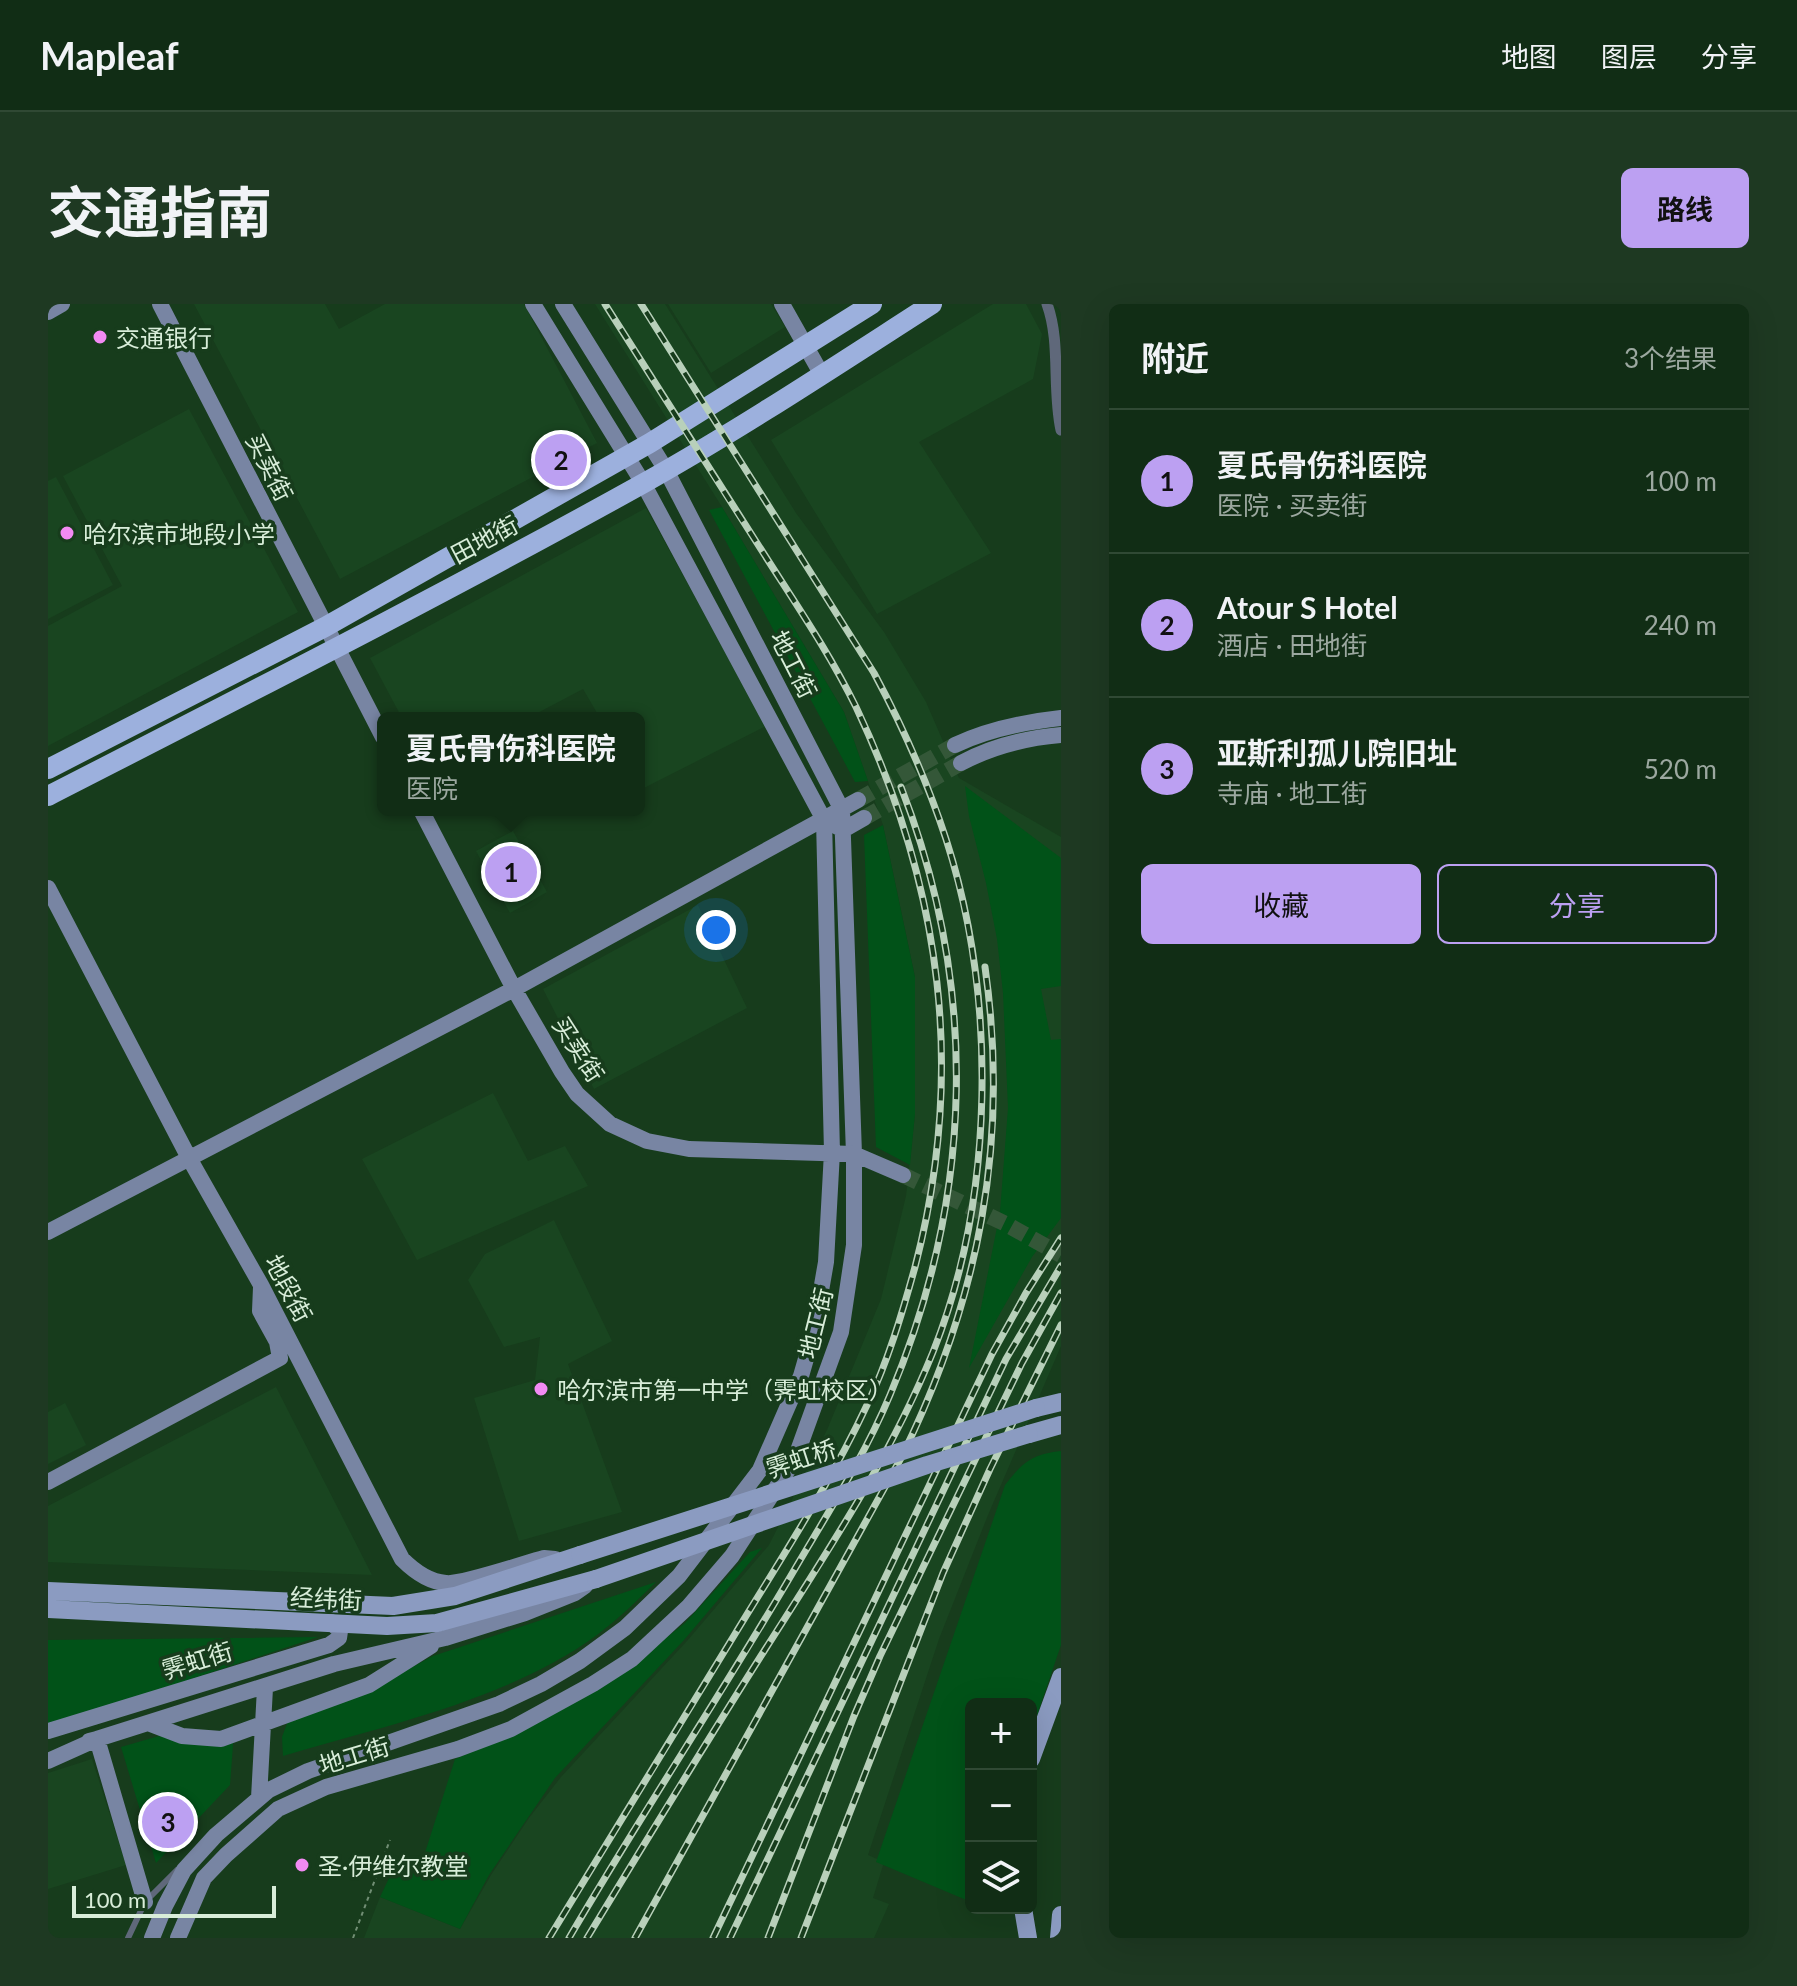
<!DOCTYPE html>
<html lang="zh">
<head>
<meta charset="utf-8">
<style>
  :root { --surface:#112d15; --page:#1e3922; --text:#f1f3f6; --muted:#9ca8a0; --line:#304934; --accent:#bca0f2 }
  body { margin:0; font-family:Lato,"Noto Sans SC",sans-serif; background:var(--page); color:var(--text) }
  .controls { position:absolute; right:24px; bottom:24px; display:grid; overflow:hidden; border-radius:12px; box-shadow:0 8px 32px #0002 }
  .controls button { width:72px; height:72px; display:grid; place-items:center; padding:0; border:0; border-bottom:2px solid var(--line); background:var(--surface); color:var(--text); font:40px sans-serif }
  .scale { position:absolute; left:24px; bottom:20px; width:204px; box-sizing:border-box; padding-left:8px; border:4px solid #d8edd9; border-top:0; font-size:22px; line-height:28px; white-space:nowrap; color:#d8edd9; -webkit-text-stroke:6px #173c1c; paint-order:stroke }
  .you { position:absolute; left:668px; top:626px; width:28px; height:28px; margin:-20px; border:6px solid #fff; border-radius:50%; background:#1a73e8; box-shadow:0 0 0 12px #1a73e833 }
  .badge { display:grid; place-items:center; width:52px; height:52px; border-radius:50%; background:var(--accent); color:#111; font-size:26px; font-weight:700 }
  .pin { position:absolute; translate:-50% -50%; border:4px solid #fff; box-shadow:0 2px 8px #0006 }
  .popup { position:absolute; left:329px; top:408px; width:268px; height:104px; box-sizing:border-box; display:grid; place-content:center; border-radius:12px; background:var(--surface); filter:drop-shadow(0 2px 6px #0005); font-size:26px; white-space:nowrap; color:var(--muted) }
  .popup b { font-size:30px; color:var(--text) }
  .popup::after { content:''; position:absolute; left:50%; top:100%; margin-left:-16px; border:16px solid transparent; border-top-color:var(--surface) }
  .list { margin:0; padding:0; list-style:none }
  h2 { display:flex; justify-content:space-between; align-items:center; height:104px; margin:0; padding:0 32px; font-size:34px }
  h2 small { font-size:26px; font-weight:400; color:var(--muted) }
  .list li { display:grid; grid-template-columns:52px 1fr auto; gap:24px; align-items:center; box-sizing:border-box; height:144px; padding:0 32px; border-top:2px solid var(--line) }
  .list b { display:block; font-size:30px; white-space:nowrap }
  .list p { margin:0; font-size:26px; white-space:nowrap; color:var(--muted) }
  .list em { font-size:26px; font-style:normal; color:var(--muted) }
  .actions { display:flex; gap:16px; padding:24px 32px }
  .actions a { flex:1; padding:18px 0; border:2px solid var(--accent); border-radius:12px; text-align:center; font-size:28px; color:var(--accent) }
  .actions .main { background:var(--accent); color:#111 }
  .icon { flex:none; width:44px; height:44px; fill:none; stroke:currentColor; stroke-width:2; stroke-linecap:round; stroke-linejoin:round }
  .map { position:relative; flex:none; width:1013px; height:1634px; overflow:hidden; border-radius:12px }
  header { display:flex; align-items:center; gap:48px; box-sizing:border-box; height:112px; padding:0 40px; background:var(--surface); border-bottom:2px solid var(--line) }
  header strong { font-size:38px }
  nav { display:flex; gap:44px; margin-inline-start:auto; font-size:28px }
  .intro { display:flex; align-items:center; justify-content:space-between; box-sizing:border-box; height:192px; padding:0 48px }
  h1 { margin:0; font-size:56px }
  .button { padding:20px 36px; border-radius:12px; background:var(--accent); color:#111; font-size:28px; font-weight:700 }
  main { display:flex; gap:48px; padding:0 48px }
  aside { flex:1; background:var(--surface); border-radius:12px; box-shadow:0 8px 32px #0002 }
  .map>svg:first-child { display:block }
</style>
</head>
<body>
<header>
<strong>Mapleaf</strong>
<nav><a>地图</a><a>图层</a><a>分享</a></nav>
</header>
<div class="intro"><h1>交通指南</h1><a class="button">路线</a></div>
<main>
<div class="map">
<svg width="1013" height="1634" viewBox="0 0 1013 1634">
  <rect width="100%" height="100%" fill="#173c1c"/>
  <!-- built -->
  <path fill="#194520" d="M 146,0 L 277,0 L 291,25 L 337,0 L 476,0 L 549,139 L 292,275 Z
    M 547,0 L 617,0 L 748,209 L 836,328 L 878,398 L 911,474 L 1013,533 L 1013,1042 L 940,1211 L 891,1335 L 820,1551 L 836,1558 L 825,1594 L 841,1600 L 826,1634 L 316,1634 L 332,1593 L 412,1625 L 443,1571 L 481,1514 L 513,1473 L 639,1337 L 721,1241 L 779,1126 L 833,995 L 858,892 L 867,810 L 867,673 L 835,521 L 796,408 L 674,203 Z
    M 620,0 L 723,0 L 737,23 L 663,69 Z
    M 945,0 L 978,0 L 994,30 L 985,75 L 871,138 L 943,249 L 829,310 L 723,136 Z
    M 141,105 L 250,308 L 0,442 L 0,322 L 74,282 L 15,172 Z
    M 8,173 L 65,281 L 0,315 L 0,177 Z
    M 598,204 L 718,422 L 592,486 L 591,414 L 552,414 L 535,385 L 480,414 L 354,414 L 322,354 Z
    M 465,527 L 499,588 L 462,609 L 428,547 Z
    M 650,601 L 699,704 L 546,785 L 495,685 Z
    M 445,789 L 480,857 L 517,842 L 540,882 L 369,956 L 314,855 Z
    M 506,916 L 564,1037 L 520,1060 L 574,1208 L 471,1237 L 426,1094 L 487,1076 L 492,1033 L 456,1043 L 420,976 L 437,950 Z
    M 228,1083 L 324,1271 L 0,1258 L 0,1202 Z
    M 17,1099 L 38,1141 L 0,1160 L 0,1108 Z
    M 44,1455 L 78,1561 L 0,1585 L 0,1469 Z"/>
  <!-- green -->
  <path fill="#015218" d="M 674,203 L 796,408 L 820,477 L 807,478 L 661,206 Z
    M 917,482 L 1013,554 L 1013,682 L 993,685 L 1003,736 L 1013,735 L 1013,914 L 984,953 L 921,1064 L 952,908 L 960,804 L 955,689 L 949,635 L 938,579 L 921,512 Z
    M 835,521 L 867,673 L 867,810 L 862,861 L 828,843 L 816,531 Z
    M 1013,1147 L 1013,1341 L 983,1429 L 983,1400 L 923,1400 L 923,1598 L 828,1558 L 957,1181 C 974,1159 984,1150 1013,1147 Z
    M 714,1244 L 636,1336 L 507,1474 L 441,1571 L 412,1625 L 332,1593 L 351,1553 L 374,1558 L 407,1455 L 473,1427 L 600,1348 L 637,1319 L 702,1248 Z
    M 608,1278 C 589,1297 570,1315 549,1331 C 460,1396 338,1421 235,1452 L 234,1433 L 240,1417 L 310,1392 L 385,1352 Z
    M 270,1333 L 5,1421 L 0,1422 L 0,1336 Z
    M 186,1428 L 182,1481 L 108,1559 L 73,1443 L 111,1432 L 143,1440 Z"/>
  <g fill="none" stroke-linecap="round" stroke-linejoin="round">
    <!-- secondary-tunnel -->
    <path stroke="#345738" stroke-width="16" stroke-dasharray="16 8" stroke-linecap="butt" d="M 810,496 L 907,441
      M 816,514 L 913,459
      M 855,871 L 958,920 L 1013,951"/>
    <!-- path -->
    <path stroke="#718e74" stroke-width="2" stroke-dasharray="4 4" stroke-linecap="butt" d="M 305,1634 L 342,1536"/>
    <!-- lane -->
    <path stroke="#5f687a" stroke-width="6" d="M 80,1634 L 97,1598 L 129,1566"/>
    <!-- street -->
    <path stroke="#5f687a" stroke-width="11" d="M 999,0 C 1013,38 1004,85 1013,126"/>
    <!-- secondary -->
    <path stroke="#7885a3" stroke-width="16" d="M 112,0 L 335,433
      M 734,0 L 774,71
      M 0,8 L 14,0
      M 907,441 C 941,425 976,418 1013,414
      M 913,459 C 945,442 977,434 1013,431
      M 373,506 L 466,685 L 514,768 L 529,790 L 562,820 L 599,837 L 641,845 L 806,850 L 855,871
      M 788,522 L 795,526 L 816,514
      M 0,584 L 141,854 L 213,981 L 354,1255 C 366,1267 381,1278 398,1279 C 413,1281 477,1259 496,1254 L 507,1255
      M 0,928 L 466,685 L 810,496
      M 0,1178 L 232,1054 L 229,1038 L 212,1007 L 213,983
      M 100,1419 L 134,1432 L 173,1435 L 321,1381 L 383,1342
      M 0,1427 L 281,1341 L 291,1334 L 292,1327 L 283,1318
      M 41,1437 L 49,1435 L 97,1598
      M 0,1457 L 49,1435 L 286,1360 L 397,1334 L 477,1309 L 527,1289 L 537,1282
      M 211,1494 L 217,1384
      M 104,1634 L 117,1602 L 136,1566 L 168,1531 L 221,1486 L 260,1467 L 451,1400 L 493,1380 L 532,1357 L 577,1324 L 631,1272 L 712,1166 L 753,1072 L 766,1027 L 778,958 L 784,848 L 776,516 L 595,179 L 485,0
      M 130,1634 L 156,1574 L 178,1551 L 230,1505 L 278,1483 L 410,1445 L 463,1425 L 545,1380 L 584,1355 L 641,1302 L 684,1252 L 747,1155 L 793,1028 L 806,941 L 806,850 L 794,506 L 618,166 L 515,0"/>
    <!-- primary -->
    <path stroke="#8b9bc1" stroke-width="18" d="M 988,1104 L 1013,1098
      M 981,1130 L 1013,1121
      M 0,1287 L 345,1302 L 407,1292 L 532,1251
      M 0,1305 L 339,1322 L 389,1319 L 548,1275
      M 983,1455 L 1013,1373
      M 975,1604 L 980,1634
      M 1011,1634 L 1013,1611"/>
    <!-- highway -->
    <path stroke="#9cb0dd" stroke-width="20" d="M 0,465 L 277,323 L 602,139 L 824,0
      M 0,492 C 199,390 400,288 596,179 C 694,124 789,61 884,0"/>
    <defs>
      <path id="rail" d="M 501,1634 C 563,1533 625,1432 687,1330 C 732,1256 782,1180 819,1101 C 840,1057 854,1010 867,963 C 918,768 894,585 808,403 C 780,346 743,293 709,239 C 658,160 608,80 557,0
        M 521,1634 C 594,1509 675,1388 748,1263 C 781,1207 817,1151 842,1091 C 926,892 931,684 853,483
        M 539,1634 C 598,1537 657,1440 718,1344 C 779,1248 842,1154 885,1048 C 947,893 949,693 898,535 C 879,477 855,423 826,369 L 593,0
        M 587,1634 L 853,1154 C 931,996 962,838 937,663
        M 665,1634 L 944,1050 L 978,989 L 1013,934
        M 682,1634 L 958,1055 L 1013,962
        M 720,1634 L 806,1412 L 832,1352 L 974,1059 L 1013,989
        M 753,1634 L 895,1269 L 942,1165 L 1013,1021"/>
    </defs>
    <!-- rail casing -->
    <use href="#rail" stroke="#b8d0ba" stroke-width="7"/>
    <!-- rail -->
    <use href="#rail" stroke="#173c1c" stroke-width="4" stroke-dasharray="12" stroke-linecap="butt"/>
    <!-- primary-bridge -->
    <path stroke="#8b9bc1" stroke-width="18" d="M 532,1251 L 988,1104
      M 548,1275 L 879,1161 L 981,1130"/>
  </g>
  <!-- markers -->
  <g fill="#f28af3" stroke="#173c1c" stroke-width="3">
    <circle cx="52" cy="33" r="8"/>
    <circle cx="19" cy="229" r="8"/>
    <circle cx="493" cy="1085" r="8"/>
    <circle cx="254" cy="1561" r="8"/>
  </g>
  <g text-anchor="middle" dominant-baseline="central" stroke-width="7" stroke-linejoin="round" paint-order="stroke">
    <!-- poi labels -->
    <g font-size="24" fill="#d8edd9" stroke="#173c1c" text-anchor="start">
      <text x="68" y="33">交通银行</text>
      <text x="35" y="229">哈尔滨市地段小学</text>
      <text x="509" y="1085">哈尔滨市第一中学（霁虹校区）</text>
      <text x="270" y="1561">圣·伊维尔教堂</text>
    </g>
    <!-- street labels -->
    <g font-size="24" fill="#d8edd9" stroke="#173c1c">
      <text transform="translate(222 163) rotate(63)">买卖街</text>
      <text transform="translate(436 235) rotate(-28)">田地街</text>
      <text transform="translate(746 360) rotate(63)">地工街</text>
      <text transform="translate(531 745) rotate(57)">买卖街</text>
      <text transform="translate(241 984) rotate(62)">地段街</text>
      <text transform="translate(767 1019) rotate(-76)">地工街</text>
      <text transform="translate(753 1154) rotate(-18)">霁虹桥</text>
      <text transform="translate(278 1294) rotate(3)">经纬街</text>
      <text transform="translate(149 1356) rotate(-17)">霁虹街</text>
      <text transform="translate(306 1451) rotate(-17)">地工街</text>
    </g>
  </g>
</svg>
<div class="controls">
<button>+</button>
<button>−</button>
<button><svg class="icon" aria-label="layers" viewBox="0 0 24 24"><path d="M12 4l9 5-9 5-9-5zM3 14l9 5 9-5"/></svg></button>
</div>
<div class="scale">100 m</div>
<div class="you"></div>
<div class="pin badge" style="left:463px;top:568px">1</div>
<div class="popup"><b>夏氏骨伤科医院</b>医院</div>
<div class="pin badge" style="left:513px;top:156px">2</div>
<div class="pin badge" style="left:120px;top:1518px">3</div>
</div>
<aside>
<h2>附近<small>3个结果</small></h2>
<ul class="list">
<li><span class="badge">1</span><div><b>夏氏骨伤科医院</b><p>医院 · 买卖街</p></div><em>100 m</em></li>
<li><span class="badge">2</span><div><b>Atour S Hotel</b><p>酒店 · 田地街</p></div><em>240 m</em></li>
<li><span class="badge">3</span><div><b>亚斯利孤儿院旧址</b><p>寺庙 · 地工街</p></div><em>520 m</em></li>
</ul>
<div class="actions"><a class="main">收藏</a><a>分享</a></div>
</aside>
</main>
</body>
</html>
